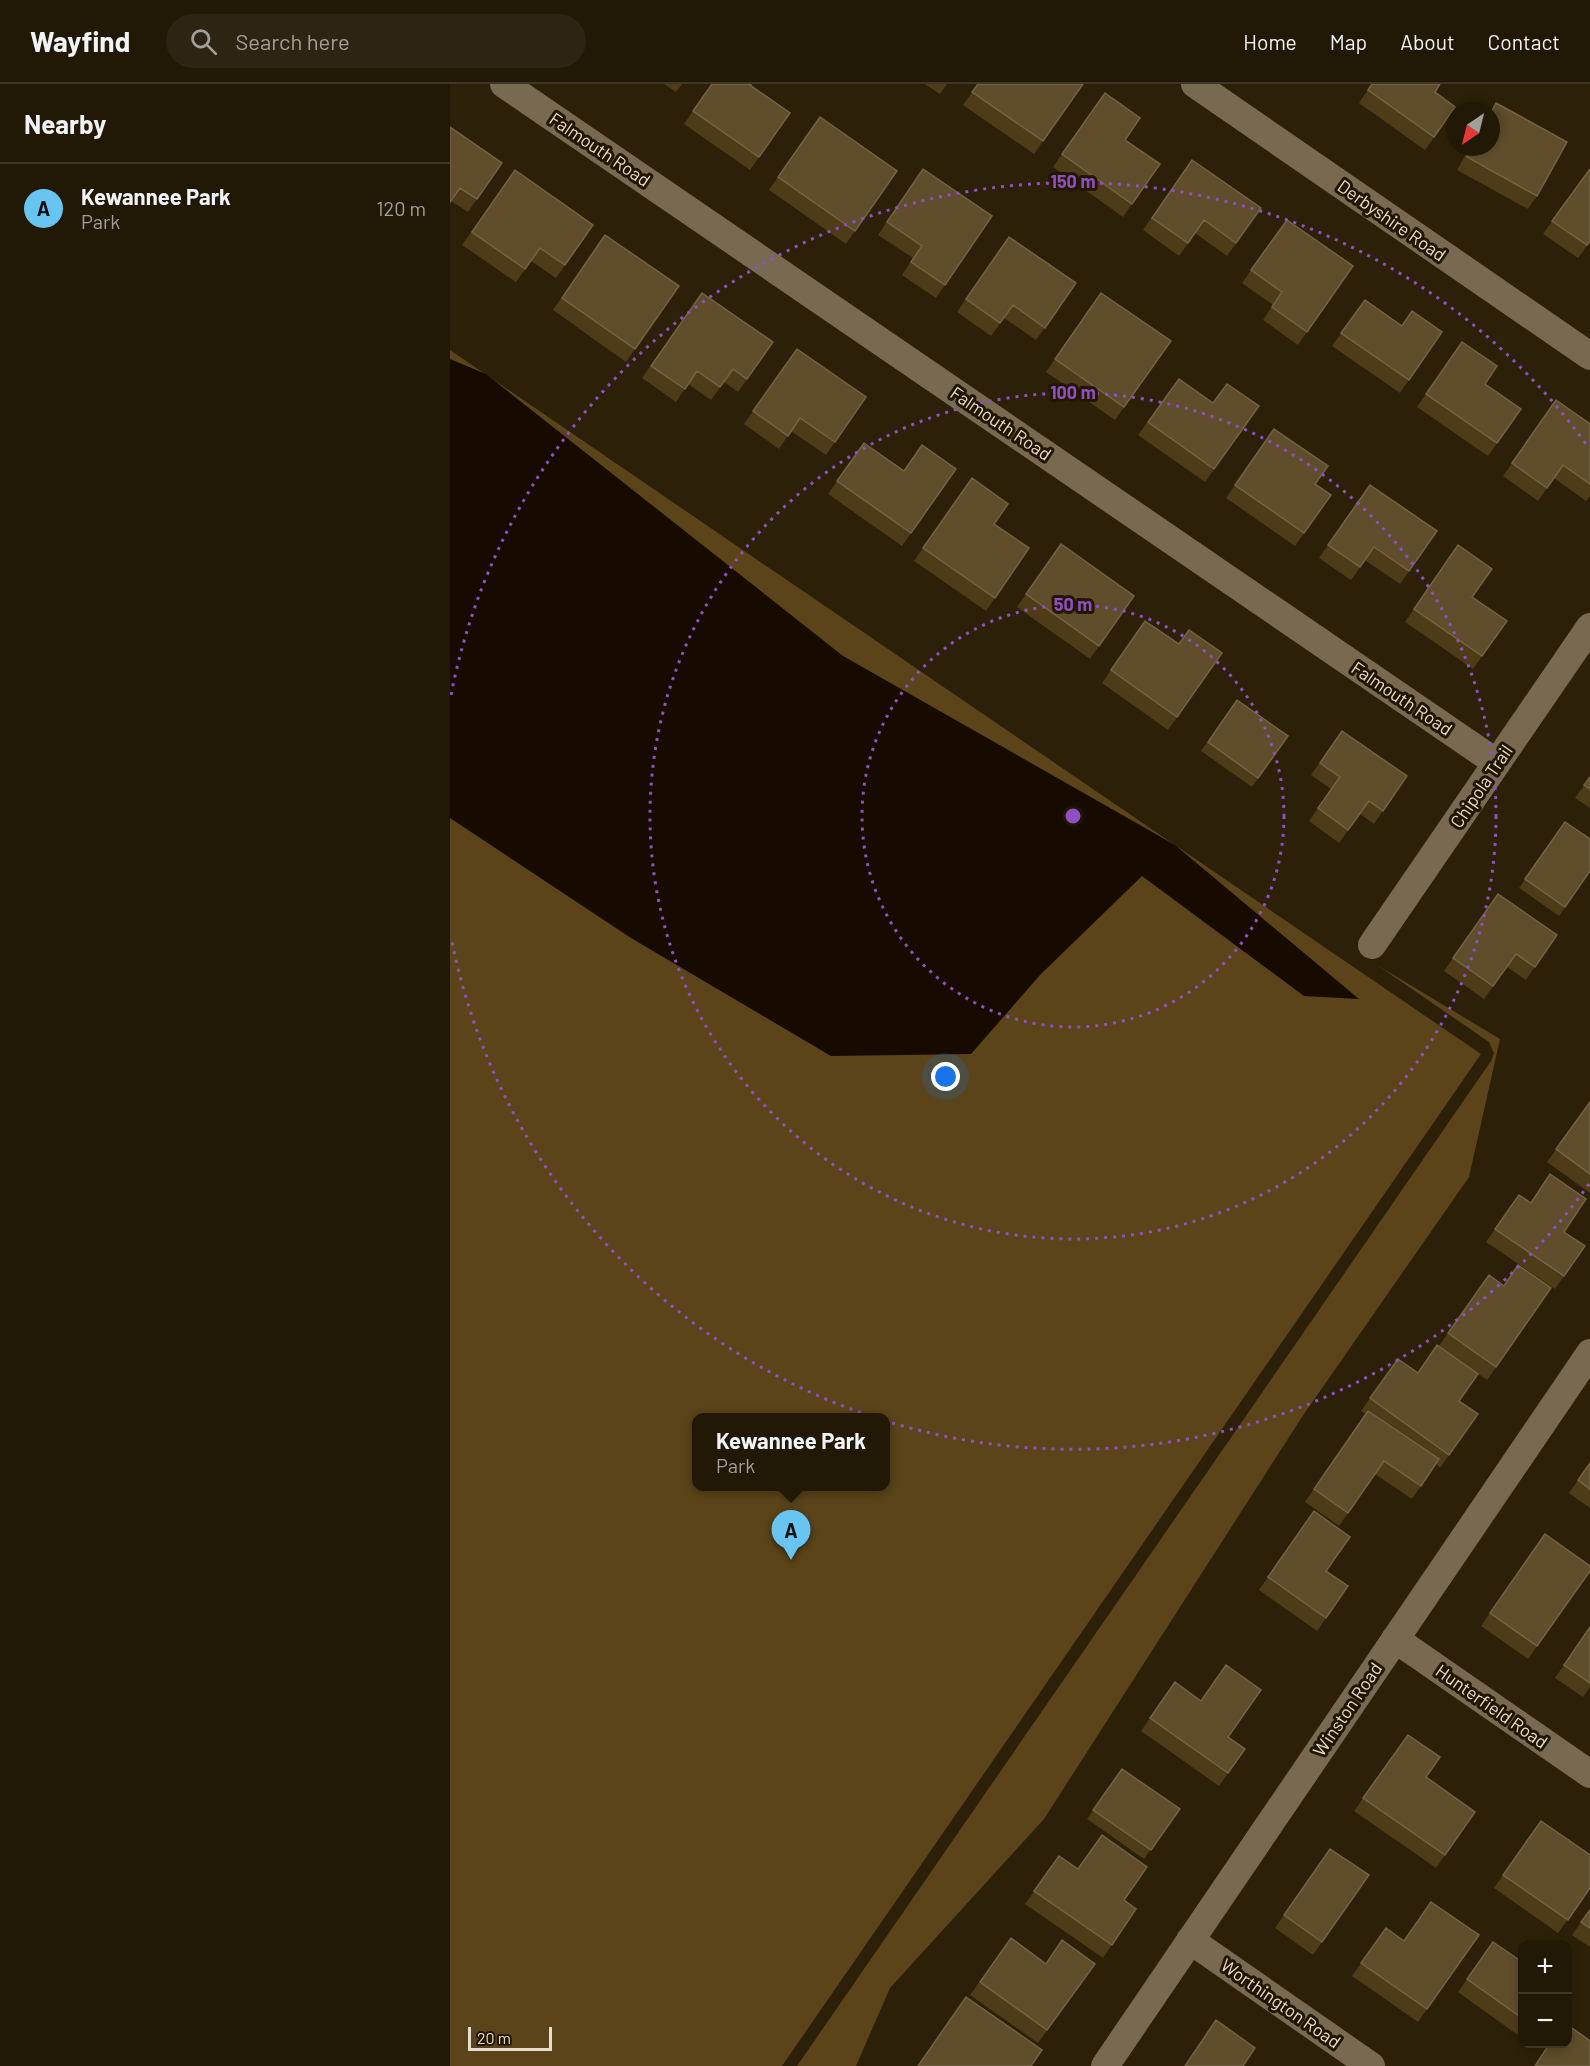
<!DOCTYPE html>
<html lang="en">
<head>
<meta charset="utf-8">
<style>
  :root { --surface:#211806; --page:#2d2514; --text:#f1f3f6; --muted:#a2a09b; --line:#3e3728; --accent:#68c4f0 }
  body { margin:0; font-family:Barlow,sans-serif; background:var(--page); color:var(--text) }
  .controls { position:absolute; right:18px; bottom:18px; display:grid; overflow:hidden; border-radius:12px; box-shadow:0 3px 9px #0003 }
  .controls button { width:54px; height:54px; display:grid; place-items:center; padding:0; border:0; border-bottom:2px solid var(--line); background:var(--surface); color:var(--text); font:30px sans-serif }
  .compass { position:absolute; left:996px; top:18px; width:54px; height:54px; border-radius:50%; background:var(--surface); box-shadow:0 3px 9px #0003; rotate:215deg }
  .scale { position:absolute; left:18px; bottom:15px; width:84px; box-sizing:border-box; padding-left:6px; border:3px solid #e5ddcf; border-top:0; font-size:16px; line-height:21px; white-space:nowrap; color:#e5ddcf; -webkit-text-stroke:4px #221601; paint-order:stroke }
  .you { position:absolute; left:496px; top:993px; width:21px; height:21px; margin:-15px; border:4px solid #fff; border-radius:50%; background:#1a73e8; box-shadow:0 0 0 9px #1a73e833 }
  .badge { display:grid; place-items:center; width:39px; height:39px; border-radius:50%; background:var(--accent); color:#111; font-size:20px; font-weight:700 }
  .pin { position:absolute; translate:-50% -50px; filter:drop-shadow(0 2px 3px #0008) }
  .pin::after { content:''; position:absolute; top:32px; width:21px; height:18px; background:inherit; clip-path:polygon(0 0,100% 0,50% 100%) }
  .popup { position:absolute; left:242px; top:1329px; width:198px; height:78px; box-sizing:border-box; display:grid; place-content:center; border-radius:12px; background:var(--surface); filter:drop-shadow(0 2px 4px #0005); font-size:20px; white-space:nowrap; color:var(--muted) }
  .popup b { font-size:22px; color:var(--text) }
  .popup::after { content:''; position:absolute; left:50%; top:100%; margin-left:-12px; border:12px solid transparent; border-top-color:var(--surface) }
  .list { margin:0; padding:0; list-style:none }
  h2 { display:flex; justify-content:space-between; align-items:center; height:78px; margin:0; padding:0 24px; font-size:26px }
  h2 small { font-size:20px; font-weight:400; color:var(--muted) }
  .list li { display:grid; grid-template-columns:39px 1fr auto; gap:18px; align-items:center; box-sizing:border-box; height:90px; padding:0 24px; border-top:2px solid var(--line) }
  .list b { display:block; font-size:22px; white-space:nowrap }
  .list p { margin:0; font-size:20px; white-space:nowrap; color:var(--muted) }
  .list em { font-size:20px; font-style:normal; color:var(--muted) }
  .icon { flex:none; width:33px; height:33px; fill:none; stroke:currentColor; stroke-width:2; stroke-linecap:round; stroke-linejoin:round }
  .map { position:relative; flex:none; width:1140px; height:1982px; overflow:hidden }
  header { display:flex; align-items:center; gap:36px; box-sizing:border-box; height:84px; padding:0 30px; background:var(--surface); border-bottom:2px solid var(--line) }
  header strong { font-size:28px }
  nav { display:flex; gap:33px; margin-inline-start:auto; font-size:21px }
  .search { width:420px; height:54px; background:var(--page); display:flex; align-items:center; gap:15px; box-sizing:border-box; padding:0 21px; border-radius:33px; color:var(--muted); font-size:22px }
  main { display:flex }
  aside { flex:1; background:var(--surface) }
  .map>svg:first-child { display:block }
</style>
</head>
<body>
<header>
<strong>Wayfind</strong>
<div class="search"><svg class="icon" aria-label="search" viewBox="0 0 24 24"><circle cx="10" cy="10" r="6"/><path d="M15 15l6 6"/></svg>Search here</div>
<nav><a>Home</a><a>Map</a><a>About</a><a>Contact</a></nav>
</header>
<main>
<aside>
<h2>Nearby<small></small></h2>
<ul class="list">
<li><span class="badge">A</span><div><b>Kewannee Park</b><p>Park</p></div><em>120 m</em></li>
</ul>
</aside>
<div class="map">
<svg width="1140" height="1982" viewBox="0 0 1140 1982">
  <rect width="100%" height="100%" fill="#2c2008"/>
  <!-- green -->
  <path fill="#5b4419" fill-rule="evenodd" d="M 0,266 L 1031,970 L 332,1982 L 0,1982 ZM 246,1334 L 436,1334 L 436,1402 L 246,1402 Z
    M 927,881 L 1050,955 L 1019,1093 L 852,1333 L 594,1735 L 440,1904 L 406,1982 L 347,1982 L 1041,977 L 1044,969 L 1039,958 Z"/>
  <!-- water -->
  <path fill="#170b00" d="M 0,275 L 36,290 L 393,572 L 725,761 L 909,915 L 854,912 L 692,792 L 590,891 L 521,970 L 381,972 L 181,854 L 0,734 Z"/>
  <g fill="none" stroke-linecap="round" stroke-linejoin="round">
    <!-- minor -->
    <path stroke="#786a51" stroke-width="28" d="M 54,0 L 1047,679
      M 745,0 L 1140,272
      M 922,861 L 1140,543
      M 945,1555 L 1140,1690
      M 740,1856 L 921,1982
      M 655,1982 L 1140,1269"/>
  </g>
  <!-- wall -->
  <path fill="#4e3c18" d="M 214,0 L 232,0 L 226,8 Z
    M 262,0 L 300,1 L 340,29 L 300,86 L 234,40 Z
    M 475,0 L 497,0 L 490,10 Z
    M 528,0 L 633,0 L 584,70 L 513,21 Z
    M 922,0 L 985,8 L 1005,23 L 975,66 L 909,19 Z
    M 655,9 L 675,56 L 710,80 L 673,133 L 603,83 Z
    M 1046,19 L 1087,112 L 1078,125 L 1007,86 L 1020,63 L 1041,63 L 1041,27 Z
    M 370,33 L 447,87 L 396,160 L 319,106 Z
    M 0,43 L 52,79 L 18,128 L 1,117 Z
    M 742,76 L 811,124 L 777,172 L 745,149 L 729,172 L 693,146 Z
    M 473,85 L 542,132 L 486,214 L 452,191 L 463,174 L 428,151 Z
    M 1140,85 L 1140,158 L 1128,174 L 1093,150 Z
    M 65,86 L 143,141 L 106,194 L 81,177 L 66,198 L 12,161 Z
    M 837,136 L 903,182 L 848,261 L 813,236 L 823,221 L 792,199 Z
    M 155,151 L 229,202 L 176,278 L 103,226 Z
    M 559,153 L 626,199 L 586,256 L 554,234 L 541,252 L 507,228 Z
    M 252,209 L 323,258 L 288,308 L 274,298 L 261,316 L 238,300 L 226,318 L 192,294 Z
    M 651,209 L 721,257 L 665,336 L 596,288 Z
    M 915,216 L 952,242 L 992,248 L 950,309 L 882,262 Z
    M 1012,258 L 1035,300 L 1071,325 L 1038,372 L 967,323 Z
    M 347,265 L 416,313 L 376,371 L 341,347 L 329,365 L 294,340 Z
    M 729,295 L 763,319 L 809,322 L 755,398 L 688,351 Z
    M 1106,316 L 1140,340 L 1140,412 L 1136,417 L 1104,394 L 1088,417 L 1053,392 Z
    M 824,345 L 865,400 L 881,411 L 845,462 L 776,414 Z
    M 414,359 L 454,387 L 506,385 L 452,462 L 378,410 Z
    M 522,394 L 544,440 L 579,464 L 536,527 L 464,477 Z
    M 920,401 L 987,447 L 950,500 L 915,476 L 901,496 L 869,474 Z
    M 611,460 L 684,512 L 640,575 L 567,523 Z
    M 1008,461 L 1022,513 L 1057,537 L 1023,585 L 955,538 Z
    M 695,537 L 729,560 L 772,569 L 718,646 L 652,599 Z
    M 787,616 L 838,652 L 802,703 L 751,667 Z
    M 892,647 L 957,692 L 924,740 L 910,730 L 889,759 L 859,737 L 881,705 L 861,691 Z
    M 1140,693 L 1140,724 L 1125,714 Z
    M 1115,738 L 1140,787 L 1109,832 L 1069,804 Z
    M 1048,810 L 1107,851 L 1076,896 L 1057,883 L 1034,915 L 994,887 Z
    M 1140,1018 L 1140,1109 L 1097,1078 Z
    M 1069,1111 L 1114,1148 L 1135,1162 L 1105,1205 L 1036,1158 Z
    M 1039,1191 L 1054,1202 L 1101,1204 L 1037,1296 L 989,1262 Z
    M 948,1275 L 1028,1330 L 990,1384 L 986,1380 L 962,1415 L 925,1390 L 889,1442 L 855,1418 L 915,1330 L 911,1327 Z
    M 1140,1379 L 1140,1424 L 1119,1409 Z
    M 864,1427 L 876,1487 L 898,1502 L 867,1547 L 809,1506 Z
    M 1095,1450 L 1140,1487 L 1078,1575 L 1031,1542 Z
    M 1140,1543 L 1140,1603 L 1133,1613 L 1105,1594 Z
    M 725,1598 L 778,1653 L 795,1665 L 769,1702 L 691,1647 Z
    M 958,1651 L 976,1693 L 1025,1728 L 986,1784 L 904,1727 Z
    M 672,1685 L 730,1725 L 694,1775 L 637,1735 Z
    M 1091,1737 L 1140,1804 L 1108,1849 L 1044,1804 Z
    M 880,1765 L 919,1791 L 863,1871 L 825,1844 Z
    M 609,1772 L 686,1825 L 653,1874 L 575,1820 Z
    M 1140,1826 L 1140,1863 L 1122,1851 Z
    M 936,1844 L 954,1857 L 1029,1851 L 968,1938 L 902,1892 Z
    M 561,1854 L 596,1880 L 645,1880 L 588,1959 L 520,1911 Z
    M 1043,1858 L 1072,1878 L 1072,1954 L 1008,1908 Z"/>
  <!-- building -->
  <path fill="#5f4d2b" stroke="#746445" stroke-width="1.5" d="M 262,0 L 301,0 L 300,1 L 340,29 L 309,73 L 243,27 Z
    M 528,0 L 633,0 L 593,57 L 522,8 Z
    M 922,0 L 990,0 L 985,8 L 1005,23 L 984,53 L 918,6 Z
    M 655,9 L 690,34 L 675,56 L 710,80 L 682,120 L 612,70 Z
    M 1046,19 L 1117,58 L 1087,112 L 1017,73 L 1022,63 L 1041,63 L 1041,29 Z
    M 370,33 L 447,87 L 405,147 L 328,93 Z
    M 0,43 L 52,79 L 27,115 L 10,104 L 0,118 Z
    M 742,76 L 811,124 L 786,159 L 754,136 L 738,159 L 702,134 Z
    M 473,85 L 542,132 L 495,201 L 461,178 L 472,162 L 437,138 Z
    M 1140,85 L 1140,157 L 1137,161 L 1102,137 Z
    M 65,86 L 143,141 L 115,181 L 90,164 L 75,185 L 22,148 Z
    M 837,136 L 903,182 L 857,248 L 822,223 L 832,208 L 801,186 Z
    M 155,151 L 229,202 L 185,265 L 112,214 Z
    M 559,153 L 626,199 L 595,244 L 563,221 L 550,239 L 516,215 Z
    M 252,209 L 323,258 L 297,295 L 283,285 L 270,303 L 247,287 L 235,305 L 201,282 Z
    M 651,209 L 721,257 L 674,323 L 605,275 Z
    M 915,216 L 952,242 L 962,227 L 992,248 L 959,296 L 891,249 Z
    M 1012,258 L 1047,282 L 1035,300 L 1071,325 L 1047,359 L 976,310 Z
    M 347,265 L 416,313 L 385,358 L 350,334 L 338,352 L 303,327 Z
    M 729,295 L 763,319 L 777,300 L 809,322 L 764,385 L 698,338 Z
    M 1106,316 L 1140,340 L 1140,400 L 1113,381 L 1097,404 L 1062,379 Z
    M 824,345 L 878,382 L 865,400 L 881,411 L 854,449 L 785,401 Z
    M 414,359 L 454,387 L 472,361 L 506,385 L 461,449 L 387,397 Z
    M 522,394 L 558,420 L 544,440 L 579,464 L 545,514 L 473,464 Z
    M 920,401 L 987,447 L 959,487 L 924,463 L 910,483 L 878,461 Z
    M 611,460 L 684,512 L 649,562 L 576,510 Z
    M 1008,461 L 1042,485 L 1022,513 L 1057,537 L 1032,572 L 964,525 Z
    M 695,537 L 729,560 L 739,546 L 772,569 L 727,633 L 661,586 Z
    M 787,616 L 838,652 L 808,694 L 758,658 Z
    M 892,647 L 957,692 L 933,727 L 919,717 L 898,746 L 868,724 L 890,693 L 870,679 Z
    M 1140,693 L 1140,705 L 1134,701 Z
    M 1115,738 L 1140,755 L 1140,787 L 1115,823 L 1075,795 Z
    M 1048,810 L 1107,851 L 1085,883 L 1066,870 L 1043,902 L 1003,874 Z
    M 1140,1018 L 1140,1090 L 1106,1065 Z
    M 1100,1090 L 1136,1115 L 1114,1148 L 1135,1162 L 1114,1192 L 1045,1145 L 1069,1111 L 1081,1119 Z
    M 1068,1181 L 1101,1204 L 1046,1283 L 998,1249 L 1039,1191 L 1054,1202 Z
    M 987,1261 L 1028,1290 L 1009,1317 L 1028,1330 L 999,1371 L 920,1314 L 948,1275 L 968,1289 Z
    M 918,1327 L 989,1375 L 971,1402 L 934,1377 L 898,1429 L 864,1405 Z
    M 1140,1379 L 1140,1405 L 1128,1396 Z
    M 864,1427 L 900,1453 L 876,1487 L 898,1502 L 876,1534 L 818,1493 Z
    M 1095,1450 L 1140,1482 L 1140,1487 L 1087,1562 L 1040,1529 Z
    M 1140,1543 L 1140,1599 L 1114,1581 Z
    M 776,1581 L 811,1606 L 778,1653 L 795,1665 L 778,1689 L 700,1634 L 725,1598 L 751,1617 Z
    M 958,1651 L 990,1673 L 976,1693 L 1025,1728 L 995,1771 L 913,1714 Z
    M 672,1685 L 730,1725 L 701,1766 L 643,1726 Z
    M 1091,1737 L 1140,1771 L 1140,1804 L 1118,1836 L 1053,1791 Z
    M 652,1751 L 697,1783 L 674,1816 L 686,1825 L 662,1861 L 584,1807 L 609,1772 L 628,1785 Z
    M 880,1765 L 919,1791 L 872,1858 L 834,1831 Z
    M 981,1818 L 1029,1851 L 977,1925 L 911,1879 L 936,1844 L 954,1857 Z
    M 1140,1826 L 1140,1844 L 1131,1838 Z
    M 561,1854 L 596,1880 L 612,1856 L 645,1880 L 597,1946 L 530,1898 Z
    M 1043,1858 L 1072,1878 L 1072,1934 L 1017,1895 Z
    M 516,1913 L 592,1966 L 581,1982 L 468,1982 Z
    M 766,1936 L 805,1964 L 793,1982 L 735,1982 Z
    M 1118,1941 L 1140,1957 L 1140,1982 L 1085,1982 L 1100,1959 L 1118,1959 Z"/>
  <!-- distance rings -->
  <g fill="none" stroke="#904fc2" stroke-width="3" stroke-dasharray="3 6">
    <circle cx="623" cy="732" r="211"/>
    <circle cx="623" cy="732" r="423"/>
    <path d="M1139 1100A634 634 0 0 1 1 853M1 611A634 634 0 0 1 1139 364"/>
  </g>
  <g text-anchor="middle" dominant-baseline="central" stroke-width="6" stroke-linejoin="round" paint-order="stroke">
    <!-- street labels -->
    <g font-size="18" fill="#e5ddcf" stroke="#221601">
      <text transform="translate(150 65) rotate(34)">Falmouth Road</text>
      <text transform="translate(942 136) rotate(35)">Derbyshire Road</text>
      <text transform="translate(551 339) rotate(34)">Falmouth Road</text>
      <text transform="translate(952 614) rotate(34)">Falmouth Road</text>
      <text transform="translate(1031 702) rotate(-56)">Chipola Trail</text>
      <text transform="translate(1042 1622) rotate(35)">Hunterfield Road</text>
      <text transform="translate(897 1625) rotate(-56)">Winston Road</text>
      <text transform="translate(831 1919) rotate(35)">Worthington Road</text>
    </g>
  </g>
  <circle cx="623" cy="732" r="9" fill="#904fc2" stroke="#221601" stroke-width="3"/>
  <g font-size="18" text-anchor="middle" font-weight="bold" fill="#904fc2" stroke="#221601" stroke-width="6" stroke-linejoin="round" paint-order="stroke">
    <text x="623" y="104">150 m</text>
    <text x="623" y="315">100 m</text>
    <text x="623" y="527">50 m</text>
  </g>
</svg>
<div class="controls">
<button>+</button>
<button>−</button>
</div>
<svg class="compass" viewBox="-18 -18 36 36"><path d="M0-13l5 13h-10z" fill="#e53935"/><path d="M0 13l5-13h-10z" fill="#a2a09b"/></svg>
<div class="scale">20 m</div>
<div class="you"></div>
<div class="pin badge" style="left:341px;top:1476px">A</div>
<div class="popup"><b>Kewannee Park</b>Park</div>
</div>
</main>
</body>
</html>
